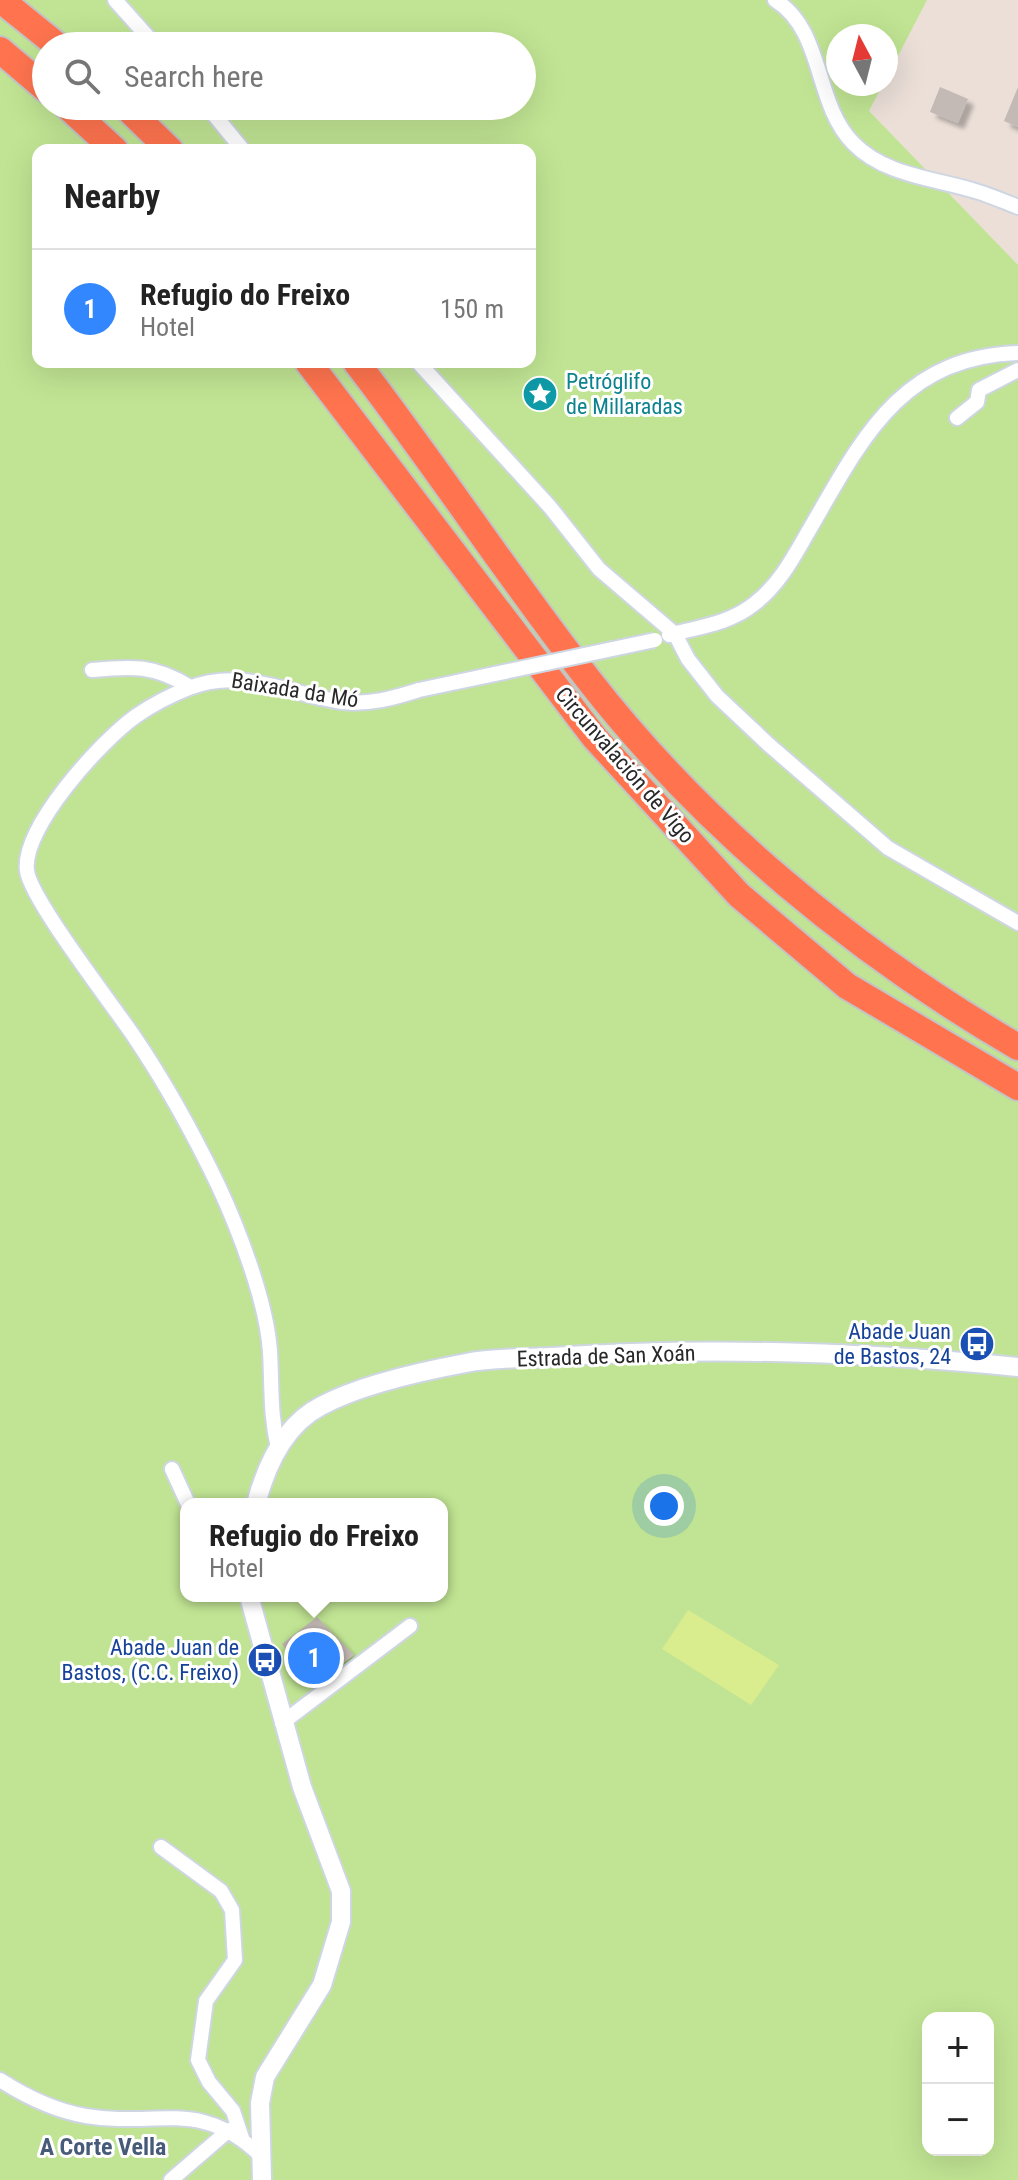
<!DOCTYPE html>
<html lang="en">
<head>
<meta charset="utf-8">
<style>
  :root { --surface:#fff; --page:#f2f2f2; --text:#222; --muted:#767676; --line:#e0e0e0; --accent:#3286fe }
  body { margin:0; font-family:"Roboto Condensed",sans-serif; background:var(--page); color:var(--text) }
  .controls { position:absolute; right:24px; bottom:24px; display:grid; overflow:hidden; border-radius:16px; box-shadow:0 8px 32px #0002 }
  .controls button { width:72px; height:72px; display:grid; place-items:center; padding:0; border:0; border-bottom:2px solid var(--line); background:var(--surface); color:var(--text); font:40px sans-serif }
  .compass { position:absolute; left:826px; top:24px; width:72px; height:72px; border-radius:50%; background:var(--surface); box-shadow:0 8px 32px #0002; rotate:353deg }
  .you { position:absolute; left:664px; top:1506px; width:28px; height:28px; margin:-20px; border:6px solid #fff; border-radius:50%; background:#1a73e8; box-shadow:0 0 0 12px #1a73e833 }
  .badge { display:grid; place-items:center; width:52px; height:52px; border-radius:50%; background:var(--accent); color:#fff; font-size:26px; font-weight:700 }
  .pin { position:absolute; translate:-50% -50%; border:4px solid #fff; box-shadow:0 2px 8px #0006 }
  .popup { position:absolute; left:180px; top:1498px; width:268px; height:104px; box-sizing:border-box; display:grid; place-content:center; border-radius:16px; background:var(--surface); filter:drop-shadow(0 2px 6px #0005); font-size:26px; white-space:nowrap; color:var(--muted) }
  .popup b { font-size:30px; color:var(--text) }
  .popup::after { content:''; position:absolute; left:50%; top:100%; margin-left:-16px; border:16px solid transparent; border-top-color:var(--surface) }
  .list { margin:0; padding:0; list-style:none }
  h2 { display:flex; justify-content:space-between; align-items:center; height:104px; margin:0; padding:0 32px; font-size:34px }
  h2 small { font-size:26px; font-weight:400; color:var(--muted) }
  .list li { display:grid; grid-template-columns:52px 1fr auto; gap:24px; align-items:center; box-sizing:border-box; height:120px; padding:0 32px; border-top:2px solid var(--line) }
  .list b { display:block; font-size:30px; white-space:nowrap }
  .list p { margin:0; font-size:26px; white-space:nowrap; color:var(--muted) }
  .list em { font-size:26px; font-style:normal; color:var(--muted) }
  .icon { flex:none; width:44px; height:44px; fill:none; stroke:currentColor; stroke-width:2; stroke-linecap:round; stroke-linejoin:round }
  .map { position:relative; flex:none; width:1018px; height:2180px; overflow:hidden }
  .search { position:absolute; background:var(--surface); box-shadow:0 8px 32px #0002; left:32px; top:32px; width:504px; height:88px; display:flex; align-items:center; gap:20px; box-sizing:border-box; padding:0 28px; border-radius:44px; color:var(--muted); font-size:30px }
  .panel { position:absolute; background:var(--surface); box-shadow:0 8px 32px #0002; left:32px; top:144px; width:504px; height:224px; border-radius:16px }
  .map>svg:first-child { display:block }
</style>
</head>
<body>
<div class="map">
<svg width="1018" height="2180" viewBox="0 0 1018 2180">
  <defs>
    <filter id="shadow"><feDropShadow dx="6" dy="6" stdDeviation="2" flood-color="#0004"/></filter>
  </defs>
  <rect width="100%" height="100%" fill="#ebdfd8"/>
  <!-- green -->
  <path fill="#c0e493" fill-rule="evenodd" d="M 0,0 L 927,0 L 886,79 L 886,36 L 838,36 L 838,84 L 883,84 L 869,111 L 1018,265 L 1018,2180 L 0,2180 ZM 46,46 L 522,46 L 522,106 L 46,106 ZM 38,150 L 530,150 L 530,362 L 38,362 ZM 186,1504 L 442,1504 L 442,1596 L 186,1596 ZM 928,2018 L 988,2018 L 988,2150 L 928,2150 Z"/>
  <!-- pitch -->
  <path fill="#d9ec8e" d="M 688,1610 L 779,1665 L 751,1705 L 662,1649 Z"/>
  <!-- building -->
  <path fill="#c3b9b5" filter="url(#shadow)" d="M 940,87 L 968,99 L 958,123 L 930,112 Z
    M 1018,87 L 1018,127 L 1004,121 Z
    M 317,1617 L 354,1655 L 312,1685 L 282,1644 Z"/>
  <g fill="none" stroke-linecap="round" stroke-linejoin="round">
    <defs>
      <path id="minor" d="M 115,0 L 156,46
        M 775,0 C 824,30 814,103 853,143 C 884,175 932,178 972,190 C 987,194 1003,201 1018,207
        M 207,106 L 243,150
        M 418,362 L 550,507 L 599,569 L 675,634 L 688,659 L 717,696 L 768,744 L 888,848 L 1018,923
        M 957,418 L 977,402 L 979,390 L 1018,370
        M 669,635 C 698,627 729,624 754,604 C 779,585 793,558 808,532 C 861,441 899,357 1018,353
        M 92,670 C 132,666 155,665 190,687
        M 278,1448 C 270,1414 272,1386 270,1352 C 267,1303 239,1230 218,1185 C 194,1135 166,1084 135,1038 C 113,1005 31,900 27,871 C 21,828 102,740 136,716 C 152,705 171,695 189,688 C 242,667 289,694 342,702 C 369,705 394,698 419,690
        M 172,1469 L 188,1504
        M 282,1723 L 410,1626
        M 161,1847 L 221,1891 L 232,1910 L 235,1960 L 206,2001 L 198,2060 L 209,2082 L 233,2111 L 242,2138
        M 0,2080 C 25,2096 56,2111 86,2116 C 156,2128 201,2097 261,2156
        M 171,2180 L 229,2130"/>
      <path id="tertiary" d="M 256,1504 C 266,1466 284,1425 321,1406 C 360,1385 423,1371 466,1363 C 494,1357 524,1359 551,1357 C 706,1346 863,1352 1018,1367
        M 249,1596 L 302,1787 L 341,1891 L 341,1922 L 322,1985 L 265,2077 L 260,2103 L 262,2180"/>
      <path id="motorway" d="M 1,0 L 58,46
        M 0,50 L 46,89
        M 67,106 L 115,150
        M 125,106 L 170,150
        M 308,362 L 595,738 L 739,895 L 847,986 L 1018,1087
        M 356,362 C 436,466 508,576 588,679 C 704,828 855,952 1018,1047"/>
    </defs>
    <!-- minor casing -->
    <use href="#minor" stroke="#ced6e2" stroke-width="18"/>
    <!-- tertiary casing -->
    <use href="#tertiary" stroke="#ced6e2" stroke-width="22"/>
    <!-- motorway casing -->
    <use href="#motorway" stroke="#c3c3c3" stroke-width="30"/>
    <!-- minor -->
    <use href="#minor" stroke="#fff" stroke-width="14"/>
    <!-- tertiary -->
    <use href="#tertiary" stroke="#fff" stroke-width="18"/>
    <!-- motorway -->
    <use href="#motorway" stroke="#ff744f" stroke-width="26"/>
    <defs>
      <path id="minor-bridge" d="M 419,690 L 655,640"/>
    </defs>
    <!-- minor-bridge casing -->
    <use href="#minor-bridge" stroke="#ced6e2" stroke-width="18" stroke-linecap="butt"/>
    <!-- minor-bridge -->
    <use href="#minor-bridge" stroke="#fff" stroke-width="14"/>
  </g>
  <!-- icons -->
  <defs>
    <symbol id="sight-disc" viewBox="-11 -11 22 22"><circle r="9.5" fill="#0f9aa8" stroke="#fff"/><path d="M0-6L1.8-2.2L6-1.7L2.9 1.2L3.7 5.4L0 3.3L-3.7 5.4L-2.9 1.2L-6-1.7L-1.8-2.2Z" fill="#fff"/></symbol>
    <symbol id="bus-disc" viewBox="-11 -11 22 22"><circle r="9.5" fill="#1a4fb4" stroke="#fff"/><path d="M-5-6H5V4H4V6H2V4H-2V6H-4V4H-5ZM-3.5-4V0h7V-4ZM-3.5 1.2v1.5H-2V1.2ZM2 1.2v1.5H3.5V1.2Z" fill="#fff"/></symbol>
  </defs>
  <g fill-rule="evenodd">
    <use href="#sight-disc" x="520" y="374" width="40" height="40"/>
    <use href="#bus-disc" x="957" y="1324" width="40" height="40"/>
    <use href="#bus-disc" x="245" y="1640" width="40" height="40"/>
  </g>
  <g text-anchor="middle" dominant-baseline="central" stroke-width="6" stroke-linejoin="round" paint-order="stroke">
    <!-- culture labels -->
    <g font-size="22" fill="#0d838f" stroke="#fff" text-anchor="start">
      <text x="566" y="381">Petróglifo<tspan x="566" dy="25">de Millaradas</tspan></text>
    </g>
    <!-- street labels -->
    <g font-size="22" fill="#282828" stroke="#fff">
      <text transform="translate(295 690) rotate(9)">Baixada da Mó</text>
      <text transform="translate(625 765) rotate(49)">Circunvalación de Vigo</text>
      <text transform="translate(606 1356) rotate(-2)">Estrada de San Xoán</text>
    </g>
    <!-- transit labels -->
    <g font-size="22" fill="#164399" stroke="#fff" text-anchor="end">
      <text x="951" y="1331">Abade Juan<tspan x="951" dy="25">de Bastos, 24</tspan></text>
      <text x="239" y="1647">Abade Juan de<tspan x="239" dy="25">Bastos, (C.C. Freixo)</tspan></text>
    </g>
    <!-- neighbourhood labels -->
    <g font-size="24" font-weight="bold" fill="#475b79" stroke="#fff">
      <text x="103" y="2147">A Corte Vella</text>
    </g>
  </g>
</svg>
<div class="controls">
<button>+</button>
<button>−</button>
</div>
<svg class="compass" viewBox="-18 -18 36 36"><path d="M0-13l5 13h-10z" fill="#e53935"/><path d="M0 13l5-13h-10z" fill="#767676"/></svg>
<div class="you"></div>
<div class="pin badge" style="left:314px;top:1658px">1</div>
<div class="popup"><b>Refugio do Freixo</b>Hotel</div>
<div class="search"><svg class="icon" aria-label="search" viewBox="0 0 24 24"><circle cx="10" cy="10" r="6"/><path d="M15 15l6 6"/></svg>Search here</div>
<section class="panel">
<h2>Nearby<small></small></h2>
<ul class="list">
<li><span class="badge">1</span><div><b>Refugio do Freixo</b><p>Hotel</p></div><em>150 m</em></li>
</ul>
</section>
</div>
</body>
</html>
